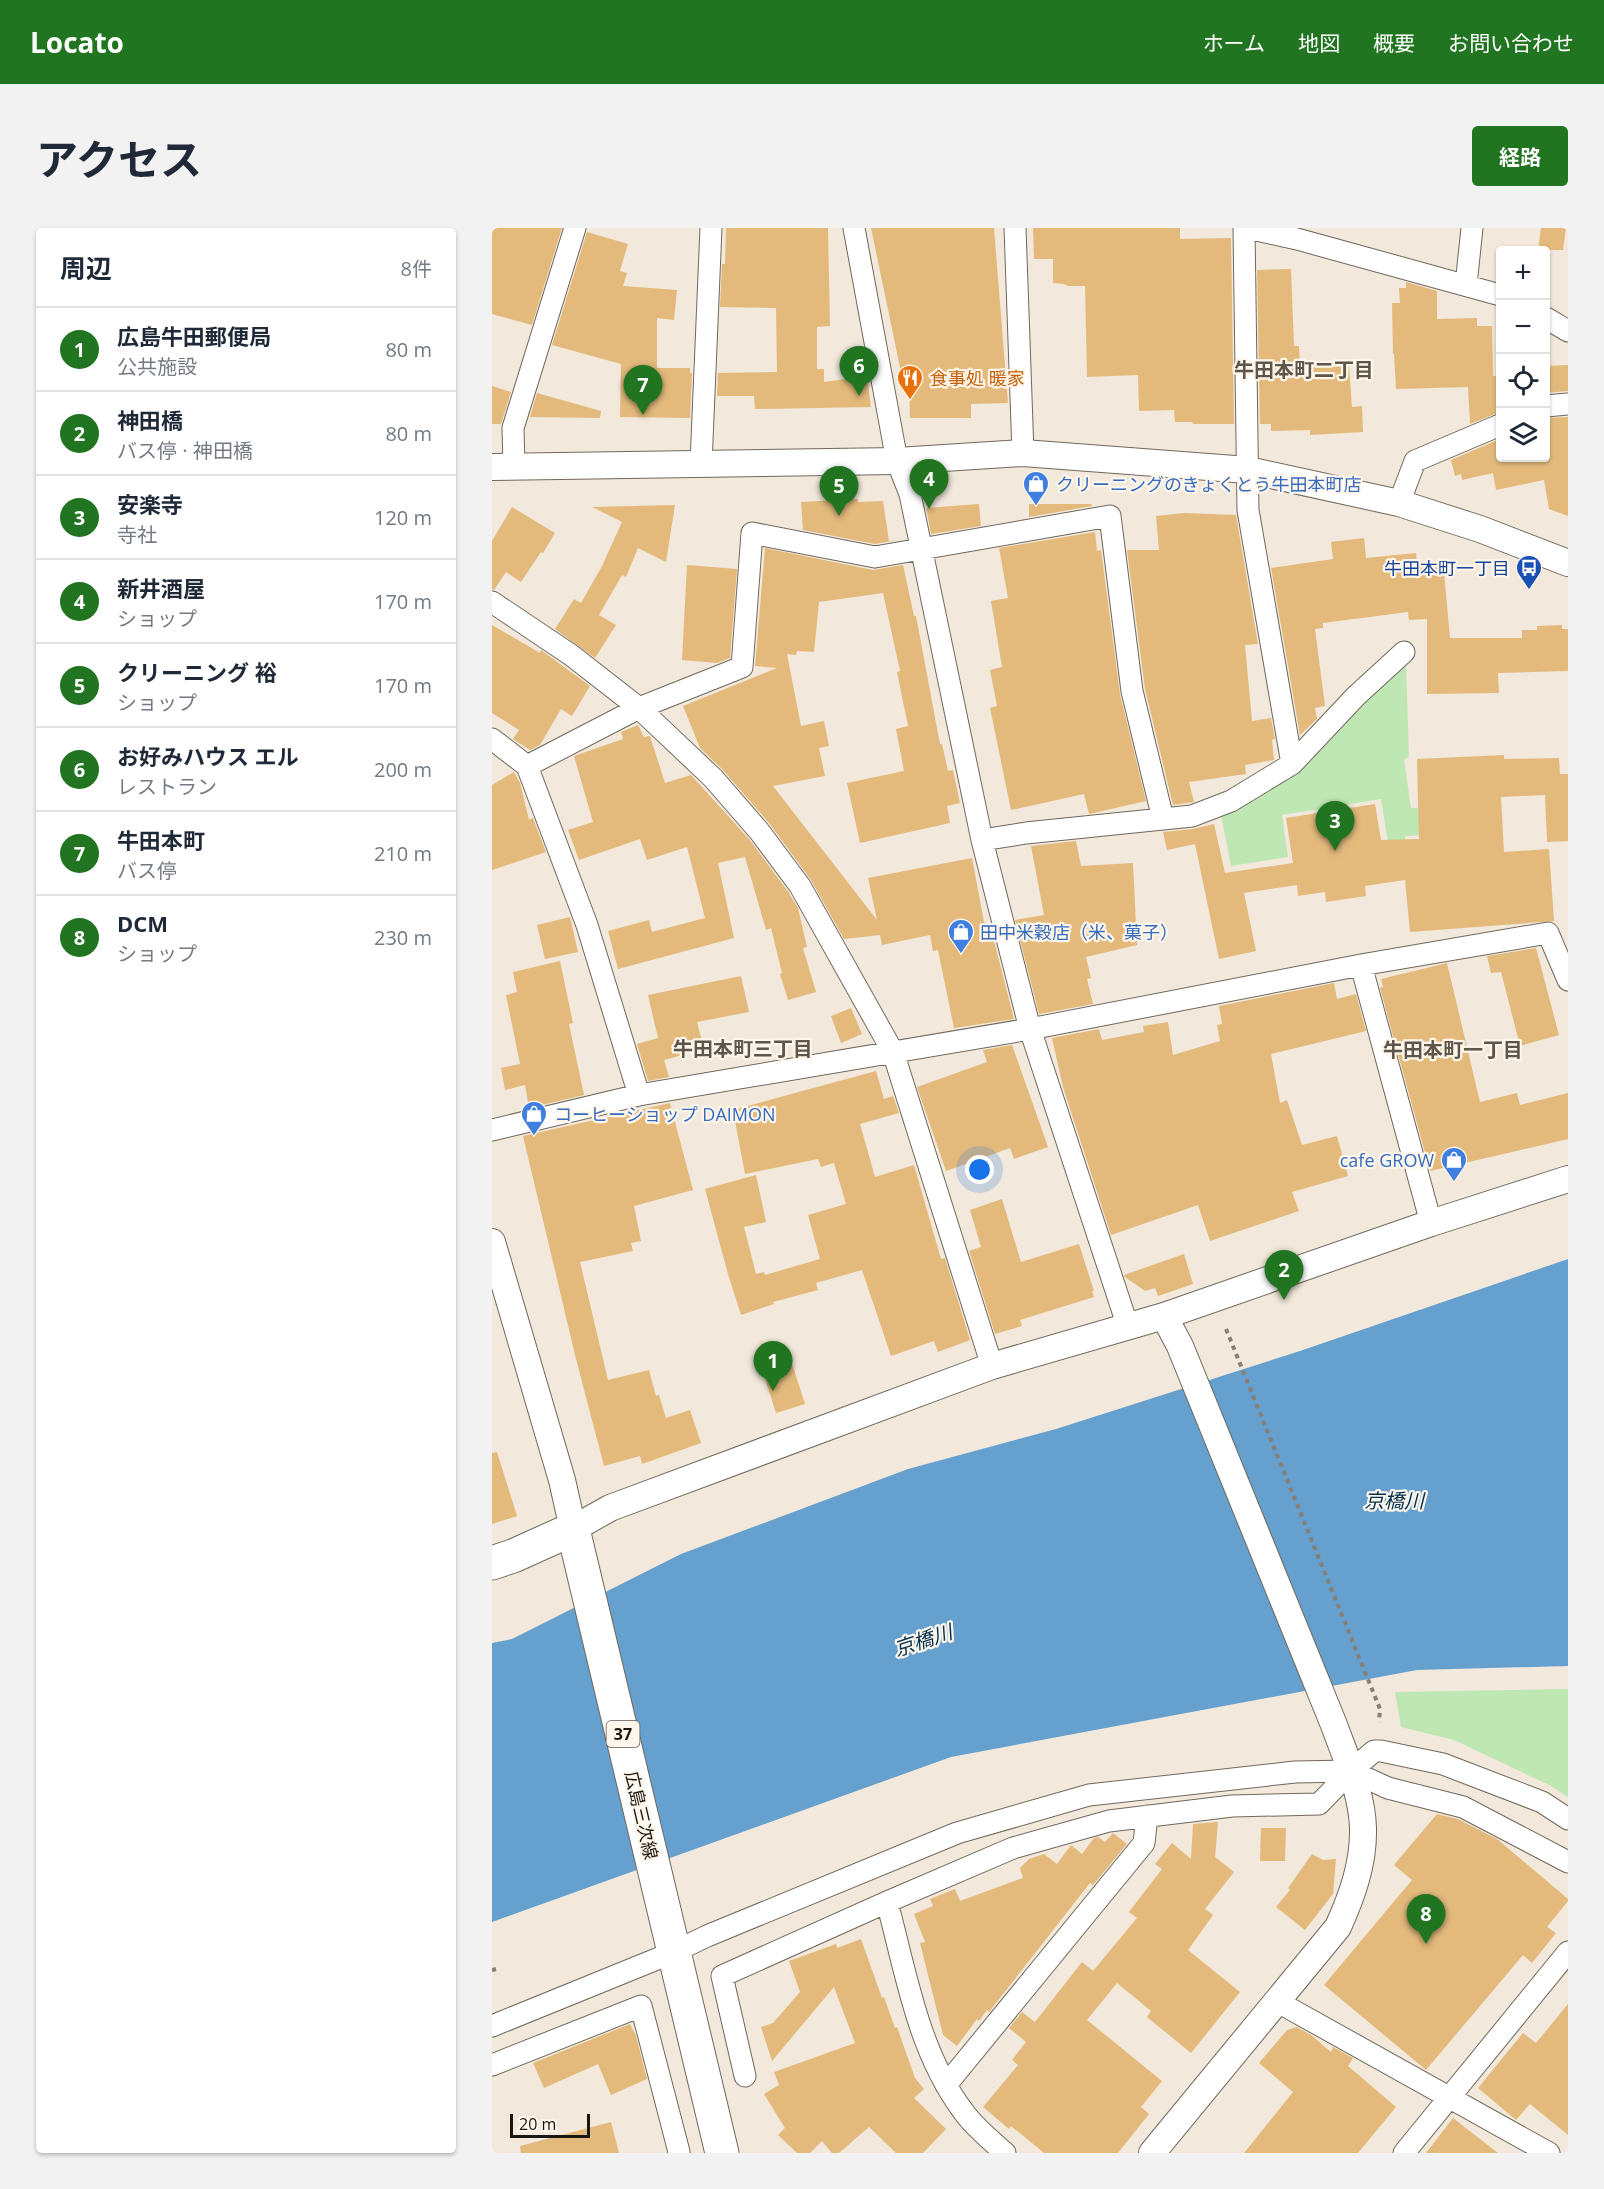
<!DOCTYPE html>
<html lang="ja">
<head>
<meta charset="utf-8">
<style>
  :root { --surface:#fff; --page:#f2f2f3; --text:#1f2937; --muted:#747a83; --line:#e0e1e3; --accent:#217520 }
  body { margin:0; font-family:"Open Sans","Noto Sans JP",sans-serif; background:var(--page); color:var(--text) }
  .controls { position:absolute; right:18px; top:18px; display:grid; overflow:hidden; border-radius:6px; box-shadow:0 2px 4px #0004 }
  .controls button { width:54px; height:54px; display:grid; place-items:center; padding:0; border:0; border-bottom:2px solid var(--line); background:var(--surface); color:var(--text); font:30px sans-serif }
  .scale { position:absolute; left:18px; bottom:15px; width:80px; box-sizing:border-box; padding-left:6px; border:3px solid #1a1712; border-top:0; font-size:16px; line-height:21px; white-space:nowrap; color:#1a1712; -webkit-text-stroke:4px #fef6eb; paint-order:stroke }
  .you { position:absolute; left:488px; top:942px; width:21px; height:21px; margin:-15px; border:4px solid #fff; border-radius:50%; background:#1a73e8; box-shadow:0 0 0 9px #1a73e833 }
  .badge { display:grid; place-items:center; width:39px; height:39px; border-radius:50%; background:var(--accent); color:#fff; font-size:20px; font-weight:700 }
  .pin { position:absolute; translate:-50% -50px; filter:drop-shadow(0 2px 3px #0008) }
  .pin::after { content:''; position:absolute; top:32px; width:21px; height:18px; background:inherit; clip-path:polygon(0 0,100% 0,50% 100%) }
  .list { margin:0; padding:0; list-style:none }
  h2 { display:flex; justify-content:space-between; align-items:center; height:78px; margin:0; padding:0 24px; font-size:26px }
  h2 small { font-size:20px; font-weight:400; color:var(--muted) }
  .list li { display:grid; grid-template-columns:39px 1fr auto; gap:18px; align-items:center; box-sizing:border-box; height:84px; padding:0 24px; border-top:2px solid var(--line) }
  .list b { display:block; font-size:22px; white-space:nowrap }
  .list p { margin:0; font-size:20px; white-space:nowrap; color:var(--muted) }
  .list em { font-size:20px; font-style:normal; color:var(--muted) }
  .icon { flex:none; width:33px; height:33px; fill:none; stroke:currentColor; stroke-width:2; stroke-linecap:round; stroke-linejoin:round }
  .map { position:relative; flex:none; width:1076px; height:1925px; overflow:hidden; border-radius:6px }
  header { display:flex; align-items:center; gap:36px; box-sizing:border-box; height:84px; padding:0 30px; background:var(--accent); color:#fff }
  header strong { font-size:28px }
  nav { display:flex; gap:33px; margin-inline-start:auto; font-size:21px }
  .intro { display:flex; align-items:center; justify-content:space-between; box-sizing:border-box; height:144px; padding:0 36px }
  h1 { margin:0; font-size:42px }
  .button { padding:15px 27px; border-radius:6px; background:var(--accent); color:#fff; font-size:21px; font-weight:700 }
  main { display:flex; gap:36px; padding:0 36px }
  aside { flex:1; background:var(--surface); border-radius:6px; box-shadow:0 2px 4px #0004 }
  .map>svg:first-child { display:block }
</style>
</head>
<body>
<header>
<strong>Locato</strong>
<nav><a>ホーム</a><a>地図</a><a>概要</a><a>お問い合わせ</a></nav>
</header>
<div class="intro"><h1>アクセス</h1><a class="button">経路</a></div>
<main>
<aside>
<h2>周辺<small>8件</small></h2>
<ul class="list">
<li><span class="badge">1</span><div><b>広島牛田郵便局</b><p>公共施設</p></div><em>80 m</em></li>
<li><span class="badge">2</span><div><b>神田橋</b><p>バス停 · 神田橋</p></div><em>80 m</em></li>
<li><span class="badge">3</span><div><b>安楽寺</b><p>寺社</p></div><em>120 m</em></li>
<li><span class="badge">4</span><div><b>新井酒屋</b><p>ショップ</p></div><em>170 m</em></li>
<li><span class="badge">5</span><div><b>クリーニング 裕</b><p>ショップ</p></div><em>170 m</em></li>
<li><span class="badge">6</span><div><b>お好みハウス エル</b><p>レストラン</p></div><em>200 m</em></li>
<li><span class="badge">7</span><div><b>牛田本町</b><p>バス停</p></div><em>210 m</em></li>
<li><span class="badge">8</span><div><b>DCM</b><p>ショップ</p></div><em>230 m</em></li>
</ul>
</aside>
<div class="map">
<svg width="1076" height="1925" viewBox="0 0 1076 1925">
  <rect width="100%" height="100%" fill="#f2e8db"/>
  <!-- green -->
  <path fill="#bfe7b3" d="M 914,437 L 917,528 L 912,532 L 919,580 L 968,581 L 970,606 L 913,608 L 914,652 L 902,652 L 889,571 L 790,587 L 796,629 L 739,638 L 729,587 L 781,560 L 808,542 L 879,464 Z
    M 1076,1461 L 1076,1569 L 1057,1557 L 962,1512 L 909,1499 L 903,1464 Z"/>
  <!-- water -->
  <path fill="#65a0ce" d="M 1076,1031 L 1076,1438 L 925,1442 L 459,1529 L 0,1694 L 0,1415 L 20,1411 L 189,1326 L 416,1241 L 564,1201 L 808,1123 Z"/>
  <!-- building -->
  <path fill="#e3ba7c" d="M 0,0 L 70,0 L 40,97 L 0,86 Z
    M 234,0 L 336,0 L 338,98 L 325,99 L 325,141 L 332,141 L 332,154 L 375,148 L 379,179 L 263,181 L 262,168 L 225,168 L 226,145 L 285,144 L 284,80 L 228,79 L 230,36 L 233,36 Z
    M 379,0 L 502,0 L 516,175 L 479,176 L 479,190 L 418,190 L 417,147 L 410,149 Z
    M 541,0 L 688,0 L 688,11 L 739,10 L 742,196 L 701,196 L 700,194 L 683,194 L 682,182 L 647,183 L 646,147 L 595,149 L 593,58 L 576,58 L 572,56 L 561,55 L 561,31 L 542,31 Z
    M 1049,0 L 1074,0 L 1071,22 L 1046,22 Z
    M 95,4 L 136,16 L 128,43 L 135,45 L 131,58 L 185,62 L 182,92 L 165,90 L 165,140 L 198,140 L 198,145 L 200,145 L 198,190 L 128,189 L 129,136 L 60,117 Z
    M 799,41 L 802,118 L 807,118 L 808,140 L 857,138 L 860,179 L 870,178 L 871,204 L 818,207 L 818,202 L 779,203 L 779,196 L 768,196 L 765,42 Z
    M 914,54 L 945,63 L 945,91 L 985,90 L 985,98 L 1000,98 L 1001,148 L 1008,148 L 1008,184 L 978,196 L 976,159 L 904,161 L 902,126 L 901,126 L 900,75 L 908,75 L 907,60 L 914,60 Z
    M 1076,137 L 1076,163 L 1053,165 L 1053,138 Z
    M 0,158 L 19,164 L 9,196 L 0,196 Z
    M 45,165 L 109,183 L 108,190 L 38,189 Z
    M 1076,189 L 1076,288 L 1057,281 L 1052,252 L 1004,262 L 1001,245 L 970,252 L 969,246 L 963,248 L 959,232 L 1008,211 L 1008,230 L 1053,230 L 1053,190 Z
    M 366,271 L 366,274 L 391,273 L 397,313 L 406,312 L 383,316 L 311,302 L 309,274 Z
    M 487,276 L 489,298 L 439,306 L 434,280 Z
    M 537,276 L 599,276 L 600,278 L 537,289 Z
    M 183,277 L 174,334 L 146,320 L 134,349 L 130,347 L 107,387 L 124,397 L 103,430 L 63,401 L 82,371 L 89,375 L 110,338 L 130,294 L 100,279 Z
    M 20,279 L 63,305 L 51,325 L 49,324 L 29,354 L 14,344 L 2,362 L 0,361 L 0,313 Z
    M 692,285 L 744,287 L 766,416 L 753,417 L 760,493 L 779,490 L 783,511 L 780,512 L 782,532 L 753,537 L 754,546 L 697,554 L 702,574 L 681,577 L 653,461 L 635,322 L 667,322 L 664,288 Z
    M 603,304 L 605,323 L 609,322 L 628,466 L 654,573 L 597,586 L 592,566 L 519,582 L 498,480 L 505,478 L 498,442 L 510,439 L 499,373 L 516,370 L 507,320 Z
    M 872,310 L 874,330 L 924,325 L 925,335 L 951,333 L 958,410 L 1030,410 L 1030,402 L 1045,402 L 1045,398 L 1070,397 L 1070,401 L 1076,401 L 1076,443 L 1006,445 L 1007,465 L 935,466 L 935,391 L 917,392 L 916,384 L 831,395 L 831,400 L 823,401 L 833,478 L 823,480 L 825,491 L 808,507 L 779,340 L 841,331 L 839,314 Z
    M 273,320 L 381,342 L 411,337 L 422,388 L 424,388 L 448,516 L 450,516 L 456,543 L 461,542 L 468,575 L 455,578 L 458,595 L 368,615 L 355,555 L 412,543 L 404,501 L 416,498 L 405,444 L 408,443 L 391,365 L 327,374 L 322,424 L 305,423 L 304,427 L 295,426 L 309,498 L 332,493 L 337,518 L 327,520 L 333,548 L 281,558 L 385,692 L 376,650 L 480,630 L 492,694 L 498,697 L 522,791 L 462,800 L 446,722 L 441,723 L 438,707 L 390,717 L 388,707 L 352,711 L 319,652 L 277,595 L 231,542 L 208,520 L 191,478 L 285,440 L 263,438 Z
    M 195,337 L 245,341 L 238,430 L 225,435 L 190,432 Z
    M 0,397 L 48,425 L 49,422 L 98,458 L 80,488 L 69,481 L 48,517 L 38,522 L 21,511 L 27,502 L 0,485 Z
    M 146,497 L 152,509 L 158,508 L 173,555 L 199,547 L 257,611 L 297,665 L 306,680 L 315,719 L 311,720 L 324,764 L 296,772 L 288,746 L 290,745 L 279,700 L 274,702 L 253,629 L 226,635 L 242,710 L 126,741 L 116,703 L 157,692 L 160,704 L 213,690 L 195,619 L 155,632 L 148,611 L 87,632 L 76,602 L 101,594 L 82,528 L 131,511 L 129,504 Z
    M 1012,527 L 1012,531 L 1067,530 L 1068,546 L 1076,546 L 1076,613 L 1055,614 L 1053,567 L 1009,569 L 1012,624 L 1057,621 L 1062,693 L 918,704 L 913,652 L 873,658 L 874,668 L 834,674 L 833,664 L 806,668 L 805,657 L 752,665 L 764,723 L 727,731 L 703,616 L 675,622 L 671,604 L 701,601 L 722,596 L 733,645 L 801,635 L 794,590 L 883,576 L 889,612 L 927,611 L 925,531 Z
    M 22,544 L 28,555 L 37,592 L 41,590 L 54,624 L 0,642 L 0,557 Z
    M 584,613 L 589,638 L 641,635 L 645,717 L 594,729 L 599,750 L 595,751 L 601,776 L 547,786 L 523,692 L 552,687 L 539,618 Z
    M 78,689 L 86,724 L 53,731 L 45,697 Z
    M 1044,720 L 1067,807 L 1028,818 L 1009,744 L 999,745 L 995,728 Z
    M 68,733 L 81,795 L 77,796 L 92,867 L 37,880 L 33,857 L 13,862 L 9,840 L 28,836 L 14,767 L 25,764 L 21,744 Z
    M 955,735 L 988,874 L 1025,865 L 1028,877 L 1076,865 L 1076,911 L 938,943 L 888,760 L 891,759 L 889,751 Z
    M 249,748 L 257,784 L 205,794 L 212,821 L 172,832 L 177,849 L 156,853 L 145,816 L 166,810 L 156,767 Z
    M 842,755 L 845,771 L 864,766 L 874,803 L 779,826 L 788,875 L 795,872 L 810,917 L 845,908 L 856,948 L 800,964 L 807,983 L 718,1013 L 706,977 L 619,1007 L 571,859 L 560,810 L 607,801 L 610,812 L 652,804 L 651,798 L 676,794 L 681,827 L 728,813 L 725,797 L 730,796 L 727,778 Z
    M 359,780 L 370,806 L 349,815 L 339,788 Z
    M 520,817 L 556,919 L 522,931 L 518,920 L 454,943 L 425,859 L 495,834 L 491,822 Z
    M 384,843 L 392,871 L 401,868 L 407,885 L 368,896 L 383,949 L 422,937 L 449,1031 L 453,1030 L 478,1112 L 446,1124 L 442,1113 L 399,1128 L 370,1042 L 324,1055 L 326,1062 L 281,1074 L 282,1076 L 249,1087 L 236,1046 L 213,961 L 264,947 L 274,994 L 252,999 L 264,1046 L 272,1044 L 273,1047 L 328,1031 L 316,987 L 354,976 L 342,935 L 329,939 L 326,931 L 253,946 L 241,882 Z
    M 178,875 L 201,962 L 142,978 L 149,1013 L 139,1015 L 141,1023 L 88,1034 L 116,1152 L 157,1142 L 164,1168 L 167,1167 L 174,1190 L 198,1182 L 209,1215 L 150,1236 L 148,1228 L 112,1238 L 84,1131 L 31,908 Z
    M 510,971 L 529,1034 L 587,1016 L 602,1063 L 600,1063 L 602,1069 L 528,1092 L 530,1098 L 503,1106 L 477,1023 L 489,1019 L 478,982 Z
    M 692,1026 L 701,1056 L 666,1068 L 663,1060 L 653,1063 L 633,1049 L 632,1047 Z
    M 298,1129 L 313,1176 L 284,1185 L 269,1138 Z
    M 5,1224 L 25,1288 L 0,1296 L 0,1225 Z
    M 945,1586 L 966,1591 L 1005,1611 L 1076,1671 L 1076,1673 L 1055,1699 L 1064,1705 L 1040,1735 L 1031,1727 L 934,1842 L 832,1757 L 920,1652 L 902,1637 Z
    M 726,1594 L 723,1629 L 742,1644 L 713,1681 L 721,1687 L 696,1722 L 748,1764 L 699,1825 L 655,1789 L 659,1783 L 625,1755 L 595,1792 L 670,1853 L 649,1879 L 657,1886 L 626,1925 L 552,1925 L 519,1898 L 517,1901 L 491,1879 L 526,1837 L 520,1832 L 534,1814 L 517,1800 L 530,1784 L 543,1794 L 590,1734 L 601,1743 L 645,1690 L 637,1684 L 670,1641 L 663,1636 L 680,1615 L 699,1631 L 701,1596 Z
    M 769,1600 L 794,1600 L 793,1633 L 768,1633 Z
    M 621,1605 L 635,1616 L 601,1657 L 598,1655 L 497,1784 L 495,1782 L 487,1793 L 485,1791 L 465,1818 L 451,1807 L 428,1715 L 433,1714 L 422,1686 L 441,1678 L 438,1671 L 463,1661 L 468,1673 L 531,1650 L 528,1640 L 537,1631 L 552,1626 L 565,1636 L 579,1617 L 590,1626 L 602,1610 L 606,1609 L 613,1614 Z
    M 820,1626 L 831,1632 L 844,1631 L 841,1666 L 813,1702 L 784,1679 L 798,1662 L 796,1660 Z
    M 369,1711 L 390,1770 L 392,1769 L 403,1800 L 405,1799 L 423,1850 L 432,1861 L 422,1870 L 454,1901 L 431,1925 L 404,1925 L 377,1899 L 347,1925 L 340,1925 L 330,1913 L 318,1925 L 305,1925 L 286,1907 L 293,1900 L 272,1866 L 287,1857 L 282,1844 L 363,1815 L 342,1759 L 280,1833 L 269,1799 L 281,1795 L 308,1764 L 297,1733 L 344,1716 L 345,1720 Z
    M 1076,1776 L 1076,1907 L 1038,1876 L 1024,1892 L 986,1860 L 1031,1805 L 1044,1815 Z
    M 138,1796 L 144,1808 L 155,1851 L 119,1867 L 106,1836 L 52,1860 L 41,1835 Z
    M 805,1799 L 819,1807 L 839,1824 L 841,1819 L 861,1830 L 856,1838 L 904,1879 L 866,1925 L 752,1925 L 801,1864 L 767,1835 L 795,1802 Z
    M 961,1890 L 1006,1925 L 934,1925 Z
    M 119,1894 L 127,1925 L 29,1925 L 28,1918 Z"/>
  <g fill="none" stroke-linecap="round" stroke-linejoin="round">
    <defs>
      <path id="minor" d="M 362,0 L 405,233 L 418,266 L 490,612 L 538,801 L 636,1099
        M 523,0 L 531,225
        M 752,0 L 756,282 L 800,536
        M 756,0 L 805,11 L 1008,67
        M 974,57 L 980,0
        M 1054,90 L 1076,103
        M 1054,178 L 1076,176
        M 209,236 L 219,0
        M 22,239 L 21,200 L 83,0
        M 907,275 L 923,233 L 1008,197
        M 0,374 L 79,427 L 147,480 L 221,550 L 267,603 L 308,658 L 401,824 L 500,1138
        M 0,511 L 35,538 L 147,480 L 250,439 L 260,305 L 383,329 L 618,288 L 640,463 L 671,591
        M 35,538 L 95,697 L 147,867
        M 490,612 L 534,605 L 700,588 L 739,573 L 800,536 L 864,468 L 912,424
        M 869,737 L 939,995
        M 0,902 L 147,867 L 538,801 L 869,737 L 1056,705 L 1076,752
        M 395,1674 C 414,1745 426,1823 471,1883 C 482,1899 499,1912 513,1925
        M 786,1774 L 1057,1925
        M 0,1798 L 182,1724 L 215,1708 L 465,1605 L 597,1567 L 803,1544 L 859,1543 L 882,1523 L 889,1523 L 951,1536 L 1050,1574 L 1076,1591
        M 0,1837 L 149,1778 L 187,1924
        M 253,1848 L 230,1748 L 395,1674 L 521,1620 L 617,1593 L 740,1578 L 827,1576 L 859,1543 L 896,1560 L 971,1579 L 1076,1634
        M 454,1857 L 652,1615 L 655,1588
        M 912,1925 L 1076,1724"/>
      <path id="tertiary" d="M 0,239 L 405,233 L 531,225 L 756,242 L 907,275 L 988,301 L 1076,335
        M 0,1014 L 70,1252 L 81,1301 L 118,1280 L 500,1138 L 672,1088 L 939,995 L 1076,951
        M 660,1925 L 846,1699 C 860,1668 872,1635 871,1600 C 870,1565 854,1530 842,1497 L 688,1118 L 672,1088"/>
      <path id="primary" d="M 0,1335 L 21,1328 L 81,1301 L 230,1925"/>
    </defs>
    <!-- minor casing -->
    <use href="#minor" stroke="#70685c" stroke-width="23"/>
    <!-- tertiary casing -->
    <use href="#tertiary" stroke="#70685c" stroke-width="28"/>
    <!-- primary casing -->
    <use href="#primary" stroke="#70685c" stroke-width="35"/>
    <!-- path -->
    <path stroke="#857f76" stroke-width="4" stroke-dasharray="4.5 4.5" stroke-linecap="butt" d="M 734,1101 L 888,1481 L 887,1494
      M 0,1742 L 4,1741"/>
    <!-- minor -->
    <use href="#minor" stroke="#fff" stroke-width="21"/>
    <!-- tertiary -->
    <use href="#tertiary" stroke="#fff" stroke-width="26"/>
    <!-- primary -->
    <use href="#primary" stroke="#fff" stroke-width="33"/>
  </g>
  <!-- icons -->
  <defs>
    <symbol id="restaurant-pin" viewBox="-11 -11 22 30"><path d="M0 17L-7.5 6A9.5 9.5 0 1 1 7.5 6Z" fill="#e8710a" stroke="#fef6eb"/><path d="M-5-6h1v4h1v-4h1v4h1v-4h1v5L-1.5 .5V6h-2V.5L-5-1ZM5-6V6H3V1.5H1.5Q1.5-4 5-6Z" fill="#fff"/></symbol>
    <symbol id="shop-pin" viewBox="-11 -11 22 30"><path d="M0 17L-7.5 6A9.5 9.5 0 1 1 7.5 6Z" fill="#3f7fe0" stroke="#fef6eb"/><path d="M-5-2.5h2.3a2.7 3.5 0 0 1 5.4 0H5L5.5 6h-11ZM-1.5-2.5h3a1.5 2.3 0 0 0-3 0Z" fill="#fff"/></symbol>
    <symbol id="bus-pin" viewBox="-11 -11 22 30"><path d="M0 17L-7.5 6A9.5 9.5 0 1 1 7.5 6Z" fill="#1a4fb4" stroke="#fef6eb"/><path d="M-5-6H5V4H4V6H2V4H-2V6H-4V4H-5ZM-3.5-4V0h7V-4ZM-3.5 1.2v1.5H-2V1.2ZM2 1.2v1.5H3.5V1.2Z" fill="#fff"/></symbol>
  </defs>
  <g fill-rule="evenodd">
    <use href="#restaurant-pin" x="403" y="135" width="30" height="40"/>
    <use href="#shop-pin" x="529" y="241" width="30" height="40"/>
    <use href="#bus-pin" x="1022" y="325" width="30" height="40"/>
    <use href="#shop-pin" x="454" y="689" width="30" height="40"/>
    <use href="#shop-pin" x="27" y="871" width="30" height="40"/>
    <use href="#shop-pin" x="947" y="917" width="30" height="40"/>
  </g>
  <g text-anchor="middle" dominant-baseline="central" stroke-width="4.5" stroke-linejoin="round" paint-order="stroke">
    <!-- shield labels -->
    <rect fill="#fef6eb" stroke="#5e5a53" stroke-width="1.5" x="114.5" y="1493" width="33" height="26" rx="4.5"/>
    <g font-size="16" font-weight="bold" fill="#1a1712">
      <text x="131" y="1506">37</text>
    </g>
    <!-- food labels -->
    <g font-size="18" fill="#c56008" stroke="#fef6eb" text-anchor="start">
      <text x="438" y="150">食事処 暖家</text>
    </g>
    <!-- shop labels -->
    <g font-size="18" fill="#366cbe" stroke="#fef6eb" text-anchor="start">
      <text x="564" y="256">クリーニングのきょくとう牛田本町店</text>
      <text x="488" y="704">田中米穀店（米、菓子）</text>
      <text x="62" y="886">コーヒーショップ DAIMON</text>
      <text x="942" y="932" text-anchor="end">cafe GROW</text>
    </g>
    <!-- transit labels -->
    <g font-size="18" fill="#164399" stroke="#fef6eb" text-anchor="end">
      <text x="1018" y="340">牛田本町一丁目</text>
    </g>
    <!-- street labels -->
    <g font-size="18" fill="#1a1712" stroke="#fef6eb">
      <text transform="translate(150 1587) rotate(77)">広島三次線</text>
    </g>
    <!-- neighbourhood labels -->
    <g font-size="20" font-weight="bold" fill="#5e564a" stroke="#fef6eb">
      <text x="812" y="141">牛田本町二丁目</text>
      <text x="251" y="820">牛田本町三丁目</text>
      <text x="961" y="821">牛田本町一丁目</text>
    </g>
    <!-- water labels -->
    <g font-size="20" font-style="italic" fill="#00314f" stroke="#fef6eb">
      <text x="902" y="1272">京橋川</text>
      <text transform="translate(431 1412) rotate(-18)">京橋川</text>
    </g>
  </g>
</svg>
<div class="controls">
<button>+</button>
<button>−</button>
<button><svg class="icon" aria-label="locate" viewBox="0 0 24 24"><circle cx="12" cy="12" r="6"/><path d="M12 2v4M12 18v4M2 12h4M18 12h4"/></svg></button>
<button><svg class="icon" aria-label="layers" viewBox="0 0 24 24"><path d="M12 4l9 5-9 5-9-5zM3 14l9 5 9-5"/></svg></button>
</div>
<div class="scale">20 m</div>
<div class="you"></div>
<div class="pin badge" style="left:281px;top:1163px">1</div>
<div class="pin badge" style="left:792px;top:1072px">2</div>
<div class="pin badge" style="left:843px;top:623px">3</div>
<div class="pin badge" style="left:437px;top:281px">4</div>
<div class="pin badge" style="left:347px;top:288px">5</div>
<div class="pin badge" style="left:367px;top:168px">6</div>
<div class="pin badge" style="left:151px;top:187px">7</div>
<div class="pin badge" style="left:934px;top:1716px">8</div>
</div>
</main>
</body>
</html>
